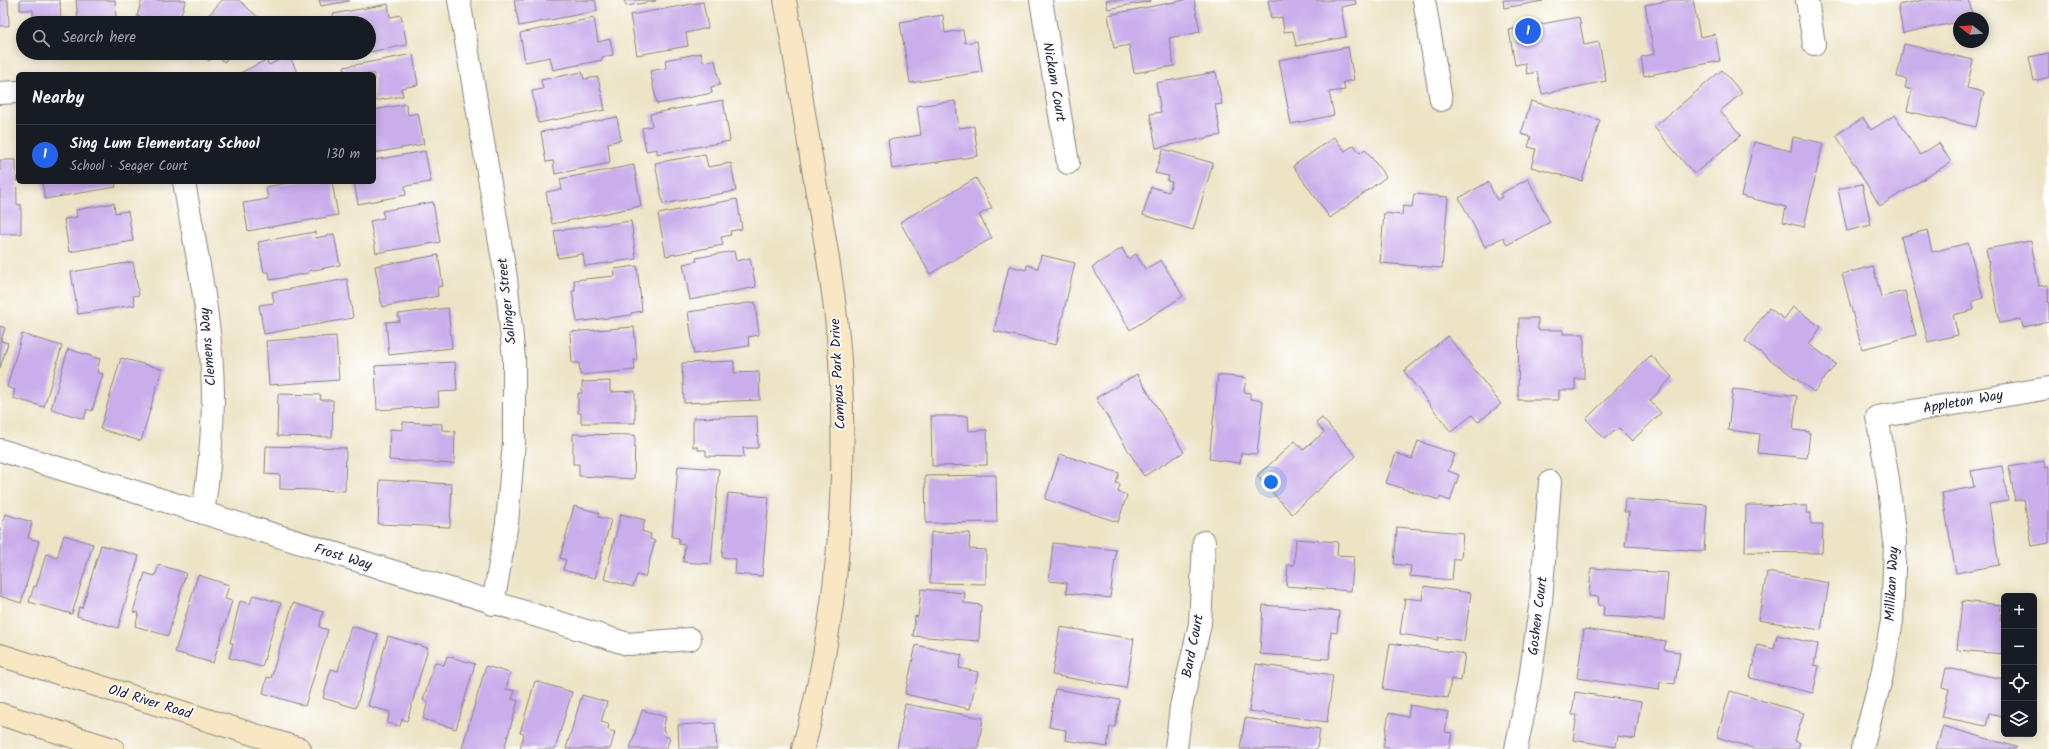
<!DOCTYPE html>
<html lang="en">
<head>
<meta charset="utf-8">
<style>
  :root { --surface:#171b24; --page:#242831; --text:#f1f3f6; --muted:#9ea1a6; --line:#363941; --accent:#2563eb }
  body { margin:0; font-family:Kalam,sans-serif; background:var(--page); color:var(--text) }
  .controls { position:absolute; right:12px; bottom:12px; display:grid; overflow:hidden; border-radius:6px; box-shadow:0 2px 10px #0003 }
  .controls button { width:36px; height:36px; display:grid; place-items:center; padding:0; border:0; border-bottom:1px solid var(--line); background:var(--surface); color:var(--text); font:20px sans-serif }
  .compass { position:absolute; left:1953px; top:12px; width:36px; height:36px; border-radius:50%; background:var(--surface); box-shadow:0 2px 10px #0003; rotate:287deg }
  .you { position:absolute; left:1271px; top:482px; width:14px; height:14px; margin:-10px; border:3px solid #fff; border-radius:50%; background:#1a73e8; box-shadow:0 0 0 6px #1a73e833 }
  .badge { display:grid; place-items:center; width:26px; height:26px; border-radius:50%; background:var(--accent); color:#fff; font-size:13px; font-weight:700 }
  .pin { position:absolute; translate:-50% -50%; border:2px solid #fff; box-shadow:0 1px 4px #0006 }
  .list { margin:0; padding:0; list-style:none }
  h2 { display:flex; justify-content:space-between; align-items:center; height:52px; margin:0; padding:0 16px; font-size:17px }
  h2 small { font-size:13px; font-weight:400; color:var(--muted) }
  .list li { display:grid; grid-template-columns:26px 1fr auto; gap:12px; align-items:center; box-sizing:border-box; height:60px; padding:0 16px; border-top:1px solid var(--line) }
  .list b { display:block; font-size:15px; white-space:nowrap }
  .list p { margin:0; font-size:13px; white-space:nowrap; color:var(--muted) }
  .list em { font-size:13px; font-style:normal; color:var(--muted) }
  .icon { flex:none; width:22px; height:22px; fill:none; stroke:currentColor; stroke-width:2; stroke-linecap:round; stroke-linejoin:round }
  .map { position:relative; flex:none; width:2049px; height:749px; overflow:hidden }
  .search { position:absolute; background:var(--surface); box-shadow:0 2px 10px #0003; left:16px; top:16px; width:360px; height:44px; display:flex; align-items:center; gap:10px; box-sizing:border-box; padding:0 14px; border-radius:22px; color:var(--muted); font-size:15px }
  .panel { position:absolute; background:var(--surface); box-shadow:0 2px 10px #0003; left:16px; top:72px; width:360px; height:112px; border-radius:6px }
  .map>svg:first-child { display:block }
</style>
</head>
<body>
<div class="map">
<svg width="2049" height="749" viewBox="0 0 2049 749">
  <rect width="100%" height="100%" fill="#fff"/>
  <filter id="ink" filterUnits="userSpaceOnUse"><feTurbulence type="fractalNoise" baseFrequency=".025" numOctaves="2"/><feDisplacementMap in="SourceGraphic" scale="8" xChannelSelector="R" yChannelSelector="G"/><feConvolveMatrix kernelMatrix="1 2 1 2 8 2 1 2 1" color-interpolation-filters="sRGB"/></filter>
  <filter id="wash" filterUnits="userSpaceOnUse"><feTurbulence type="fractalNoise" baseFrequency=".012" numOctaves="4" result="noise"/><feDisplacementMap in="SourceGraphic" scale="16" xChannelSelector="R" yChannelSelector="G"/><feGaussianBlur stdDeviation="0.9" result="paint"/><feColorMatrix in="noise" values="0 0 0 0 0 0 0 0 0 0 0 0 0 0 0 0 0 1.4 0 .05"/><feComposite in="paint" operator="in"/></filter>
  <g filter="url(#wash)">
    <rect width="100%" height="100%" fill="#ede4c6"/>
    <g id="blocks">
      <!-- building -->
      <path fill="#caadeb" d="M 0,0 L 8,0 L 9,26 L 0,26 Z
        M 20,0 L 60,0 L 61,23 L 33,23 L 33,10 L 20,10 Z
        M 76,0 L 115,0 L 116,17 L 78,20 Z
        M 142,0 L 186,0 L 178,23 L 157,23 L 137,16 Z
        M 222,0 L 239,0 L 261,20 L 259,23 L 202,23 Z
        M 319,0 L 349,0 L 349,1 L 321,6 Z
        M 514,0 L 595,0 L 597,11 L 519,26 Z
        M 624,0 L 655,0 L 656,1 L 626,6 Z
        M 1106,0 L 1151,0 L 1151,1 L 1108,9 Z
        M 1184,0 L 1194,0 L 1200,32 L 1169,38 L 1174,66 L 1134,73 L 1129,45 L 1114,48 L 1108,15 Z
        M 1268,0 L 1355,0 L 1356,4 L 1341,7 L 1346,37 L 1296,46 L 1293,31 L 1284,32 L 1282,17 L 1271,19 Z
        M 1503,0 L 1542,0 L 1543,1 L 1504,8 Z
        M 1672,0 L 1693,0 L 1700,37 L 1715,34 L 1720,61 L 1644,76 L 1641,57 L 1654,54 L 1645,5 Z
        M 1923,0 L 1969,0 L 1973,18 L 1959,18 L 1959,22 L 1903,33 L 1898,5 Z
        M 703,2 L 708,28 L 686,33 L 688,46 L 637,55 L 630,15 Z
        M 388,4 L 390,17 L 401,15 L 407,45 L 369,52 L 369,23 L 335,23 L 333,14 Z
        M 943,15 L 945,33 L 963,30 L 965,43 L 977,41 L 982,72 L 910,83 L 900,22 Z
        M 1579,17 L 1584,45 L 1599,42 L 1606,81 L 1542,94 L 1537,72 L 1527,74 L 1525,63 L 1515,65 L 1509,30 Z
        M 594,18 L 598,42 L 610,39 L 613,55 L 602,57 L 602,60 L 553,70 L 550,57 L 525,62 L 520,33 Z
        M 1904,44 L 1973,60 L 1967,88 L 1984,92 L 1976,127 L 1907,111 L 1912,90 L 1905,88 L 1907,79 L 1897,77 Z
        M 1348,47 L 1354,80 L 1343,82 L 1345,90 L 1329,92 L 1334,115 L 1291,124 L 1279,60 Z
        M 200,53 L 233,53 L 224,62 L 215,54 L 209,61 Z
        M 340,53 L 357,53 L 357,54 L 340,57 Z
        M 701,53 L 703,62 L 715,60 L 720,85 L 711,87 L 712,93 L 657,104 L 650,71 L 666,68 L 665,60 Z
        M 2049,53 L 2049,77 L 2034,81 L 2029,57 Z
        M 413,54 L 418,85 L 401,88 L 403,96 L 374,101 L 374,74 L 345,74 L 344,67 Z
        M 289,55 L 298,74 L 238,74 L 266,60 L 269,65 Z
        M 1722,70 L 1742,93 L 1720,111 L 1741,135 L 1694,174 L 1654,127 Z
        M 582,72 L 584,79 L 598,77 L 605,110 L 538,123 L 532,91 L 543,89 L 541,80 Z
        M 1216,72 L 1222,104 L 1215,105 L 1221,135 L 1156,148 L 1150,114 L 1161,112 L 1156,83 Z
        M 723,100 L 730,141 L 657,154 L 657,149 L 646,151 L 642,128 L 652,126 L 650,114 Z
        M 955,101 L 959,128 L 974,126 L 978,156 L 892,169 L 888,140 L 921,135 L 917,106 Z
        M 1531,101 L 1600,120 L 1582,181 L 1531,167 L 1536,149 L 1528,147 L 1531,137 L 1521,134 Z
        M 406,104 L 408,115 L 418,113 L 424,144 L 374,153 L 374,110 Z
        M 1895,115 L 1920,155 L 1939,143 L 1951,162 L 1880,206 L 1836,135 L 1863,118 L 1871,130 Z
        M 617,117 L 621,140 L 608,143 L 610,163 L 555,174 L 553,161 L 546,162 L 541,132 Z
        M 1334,137 L 1345,151 L 1354,145 L 1360,153 L 1365,149 L 1386,177 L 1330,218 L 1293,166 Z
        M 1793,137 L 1823,143 L 1804,227 L 1783,222 L 1786,207 L 1741,196 L 1754,142 L 1791,151 Z
        M 1163,149 L 1213,163 L 1193,230 L 1143,215 L 1151,187 L 1169,192 L 1172,182 L 1167,181 L 1169,176 L 1155,173 Z
        M 425,151 L 431,182 L 405,186 L 406,195 L 358,204 L 354,182 L 374,182 L 374,160 Z
        M 705,154 L 708,167 L 731,163 L 736,191 L 663,204 L 655,163 Z
        M 0,160 L 16,160 L 17,204 L 21,205 L 21,234 L 0,234 Z
        M 634,165 L 641,206 L 552,224 L 546,192 L 562,189 L 560,179 Z
        M 976,178 L 992,208 L 979,215 L 992,238 L 930,274 L 900,222 Z
        M 1528,179 L 1550,222 L 1507,245 L 1503,237 L 1485,247 L 1459,198 L 1488,182 L 1497,200 L 1502,197 L 1500,194 Z
        M 42,182 L 115,182 L 116,187 L 45,199 Z
        M 293,182 L 332,182 L 338,215 L 248,231 L 243,203 L 268,199 L 266,187 Z
        M 1862,184 L 1871,225 L 1847,231 L 1838,189 Z
        M 1414,194 L 1448,197 L 1442,268 L 1380,263 L 1384,213 L 1402,215 L 1403,206 L 1412,207 Z
        M 737,199 L 742,229 L 730,231 L 731,235 L 721,237 L 723,245 L 666,256 L 658,214 Z
        M 433,202 L 440,242 L 376,253 L 370,221 L 384,218 L 382,211 Z
        M 114,203 L 115,213 L 128,211 L 133,241 L 69,252 L 64,219 L 77,217 L 76,210 Z
        M 631,221 L 636,259 L 585,266 L 583,254 L 558,258 L 554,231 Z
        M 1927,230 L 1932,252 L 1968,243 L 1983,298 L 1972,301 L 1974,310 L 1953,315 L 1958,335 L 1928,342 L 1901,237 Z
        M 315,232 L 316,238 L 334,234 L 340,265 L 309,271 L 309,273 L 270,280 L 269,272 L 264,272 L 258,242 Z
        M 2031,241 L 2039,286 L 2048,285 L 2049,322 L 2023,327 L 2021,319 L 2000,323 L 1986,249 Z
        M 1122,248 L 1128,259 L 1136,254 L 1145,269 L 1161,260 L 1183,296 L 1130,330 L 1092,267 Z
        M 734,251 L 736,261 L 750,258 L 756,287 L 690,300 L 683,264 L 697,261 L 696,258 Z
        M 438,255 L 443,286 L 437,287 L 438,296 L 382,307 L 375,266 Z
        M 1041,255 L 1075,263 L 1056,345 L 994,331 L 1009,266 L 1026,270 L 1027,265 L 1038,268 Z
        M 133,262 L 139,295 L 133,296 L 135,305 L 78,314 L 71,272 Z
        M 637,266 L 642,311 L 631,313 L 631,315 L 577,322 L 572,291 L 575,291 L 574,280 L 615,276 L 614,269 Z
        M 1873,266 L 1881,297 L 1905,291 L 1916,335 L 1862,349 L 1842,274 Z
        M 347,279 L 353,318 L 264,334 L 259,305 L 274,303 L 272,292 Z
        M 755,302 L 759,335 L 748,337 L 749,346 L 694,354 L 688,312 Z
        M 1793,307 L 1821,327 L 1809,344 L 1836,364 L 1814,392 L 1745,341 L 1769,308 L 1784,319 Z
        M 448,308 L 452,348 L 389,355 L 386,322 L 400,321 L 398,314 Z
        M 1519,318 L 1538,318 L 1538,330 L 1563,330 L 1563,334 L 1584,334 L 1584,379 L 1575,379 L 1575,390 L 1559,390 L 1559,400 L 1518,400 Z
        M 0,326 L 5,328 L 1,341 L 8,343 L 0,368 Z
        M 634,327 L 637,360 L 634,360 L 635,370 L 580,375 L 579,363 L 572,363 L 570,332 Z
        M 22,334 L 62,346 L 44,407 L 13,398 L 15,390 L 7,387 Z
        M 336,336 L 339,380 L 269,385 L 266,341 Z
        M 1448,336 L 1501,404 L 1478,422 L 1472,415 L 1451,432 L 1404,371 Z
        M 68,349 L 100,359 L 97,372 L 103,374 L 92,411 L 87,409 L 84,419 L 51,409 Z
        M 1651,355 L 1672,377 L 1650,401 L 1661,413 L 1632,441 L 1619,428 L 1605,439 L 1586,419 Z
        M 121,358 L 162,369 L 141,441 L 100,429 Z
        M 734,361 L 734,373 L 759,372 L 760,400 L 684,403 L 682,363 Z
        M 455,362 L 457,391 L 438,392 L 439,406 L 377,410 L 375,366 Z
        M 1137,374 L 1184,452 L 1144,476 L 1096,398 Z
        M 1218,375 L 1246,378 L 1244,392 L 1250,393 L 1250,399 L 1263,401 L 1257,454 L 1241,453 L 1240,463 L 1209,459 Z
        M 610,381 L 610,392 L 635,391 L 635,423 L 581,423 L 581,413 L 578,413 L 578,393 L 582,393 L 582,382 Z
        M 1733,389 L 1797,396 L 1793,430 L 1810,432 L 1807,458 L 1758,453 L 1760,434 L 1728,430 Z
        M 278,394 L 321,395 L 320,400 L 333,400 L 332,437 L 277,436 Z
        M 757,416 L 758,448 L 743,448 L 744,457 L 706,456 L 706,450 L 698,450 L 698,447 L 693,447 L 693,418 Z
        M 931,416 L 968,416 L 969,431 L 987,430 L 987,465 L 932,466 Z
        M 1322,418 L 1356,456 L 1292,514 L 1257,476 L 1295,441 L 1303,450 L 1324,432 L 1316,423 Z
        M 403,422 L 442,424 L 442,430 L 455,431 L 454,464 L 389,460 L 390,429 L 403,430 Z
        M 573,434 L 635,435 L 634,479 L 579,476 L 579,464 L 573,464 Z
        M 1418,441 L 1455,454 L 1448,471 L 1459,475 L 1450,501 L 1440,497 L 1439,500 L 1386,483 L 1396,453 L 1412,459 Z
        M 266,446 L 346,448 L 345,491 L 280,489 L 280,475 L 265,474 Z
        M 1060,454 L 1119,473 L 1116,483 L 1120,484 L 1118,492 L 1127,495 L 1118,522 L 1045,499 Z
        M 2044,461 L 2045,468 L 2049,467 L 2049,543 L 2032,546 L 2024,499 L 2015,501 L 2009,467 Z
        M 678,466 L 719,469 L 711,564 L 683,562 L 685,545 L 679,544 L 679,538 L 672,537 Z
        M 2002,466 L 2008,501 L 1989,504 L 1999,565 L 1956,573 L 1942,493 L 1974,487 L 1971,471 Z
        M 996,475 L 997,522 L 926,523 L 925,476 Z
        M 380,480 L 452,484 L 450,527 L 378,524 Z
        M 728,493 L 769,497 L 762,576 L 735,574 L 736,559 L 722,557 Z
        M 1625,499 L 1707,505 L 1704,551 L 1625,546 L 1629,512 L 1624,512 Z
        M 1746,505 L 1807,506 L 1806,513 L 1811,513 L 1811,524 L 1823,524 L 1822,553 L 1745,552 Z
        M 574,506 L 599,513 L 598,517 L 611,520 L 595,578 L 563,570 L 566,560 L 560,558 Z
        M 5,514 L 32,522 L 28,538 L 39,541 L 21,603 L 0,596 L 0,531 Z
        M 621,514 L 645,520 L 642,531 L 651,534 L 650,539 L 655,541 L 645,577 L 637,575 L 633,587 L 604,579 Z
        M 1397,527 L 1463,533 L 1461,559 L 1454,559 L 1452,580 L 1410,576 L 1411,566 L 1394,564 Z
        M 931,532 L 970,533 L 969,549 L 986,550 L 986,584 L 930,583 Z
        M 64,535 L 93,544 L 72,614 L 29,602 L 34,586 L 36,587 L 46,554 L 57,558 Z
        M 1296,539 L 1338,542 L 1337,555 L 1354,556 L 1351,591 L 1286,586 L 1288,565 L 1294,565 Z
        M 1053,543 L 1116,550 L 1110,598 L 1066,593 L 1067,583 L 1049,581 Z
        M 101,545 L 139,556 L 118,628 L 77,616 L 79,607 L 82,608 Z
        M 159,565 L 186,573 L 168,636 L 135,626 L 139,613 L 133,612 L 145,573 L 155,576 Z
        M 1591,568 L 1668,573 L 1664,620 L 1603,616 L 1604,606 L 1598,605 L 1599,597 L 1589,596 Z
        M 1767,572 L 1829,583 L 1821,630 L 1758,620 Z
        M 198,575 L 229,585 L 225,599 L 232,601 L 213,663 L 175,652 Z
        M 1424,586 L 1471,593 L 1464,641 L 1438,637 L 1438,640 L 1400,634 L 1405,598 L 1422,600 Z
        M 921,589 L 965,593 L 964,603 L 981,605 L 979,641 L 913,636 L 915,616 L 918,617 Z
        M 253,595 L 281,603 L 262,667 L 229,658 L 233,643 L 230,643 L 240,601 L 250,604 Z
        M 1962,601 L 2001,605 L 2000,619 L 2004,619 L 2004,654 L 1957,650 Z
        M 293,603 L 323,612 L 319,627 L 328,630 L 305,706 L 263,693 L 267,677 L 271,678 Z
        M 1263,605 L 1339,611 L 1337,633 L 1331,632 L 1329,659 L 1260,654 Z
        M 351,626 L 378,634 L 356,708 L 323,698 L 331,669 L 338,671 Z
        M 1060,627 L 1134,639 L 1126,688 L 1052,675 Z
        M 1584,629 L 1666,641 L 1664,650 L 1680,652 L 1675,684 L 1660,682 L 1659,690 L 1577,678 Z
        M 1777,635 L 1818,644 L 1814,665 L 1819,666 L 1813,693 L 1750,678 L 1757,645 L 1774,649 Z
        M 388,636 L 428,648 L 407,721 L 402,719 L 400,726 L 387,723 L 390,712 L 368,706 Z
        M 1390,643 L 1465,654 L 1461,681 L 1451,679 L 1448,698 L 1383,689 Z
        M 916,645 L 962,655 L 959,668 L 978,672 L 970,709 L 905,694 Z
        M 447,656 L 475,664 L 456,729 L 423,719 L 428,702 L 423,700 L 435,662 L 444,665 Z
        M 1256,664 L 1333,675 L 1327,722 L 1249,711 Z
        M 486,666 L 510,673 L 506,689 L 515,691 L 512,699 L 518,701 L 504,749 L 467,749 L 462,748 Z
        M 1946,668 L 2004,679 L 2003,717 L 1989,714 L 1986,726 L 1942,717 L 1949,689 L 1942,687 Z
        M 535,681 L 572,692 L 555,749 L 520,749 L 524,734 L 520,733 Z
        M 1055,689 L 1120,700 L 1115,727 L 1110,727 L 1107,747 L 1065,740 L 1066,730 L 1049,727 Z
        M 1730,691 L 1804,713 L 1795,741 L 1800,743 L 1798,749 L 1756,749 L 1717,737 Z
        M 1575,692 L 1641,702 L 1635,739 L 1618,736 L 1616,747 L 1573,740 L 1577,715 L 1572,715 Z
        M 582,695 L 607,702 L 601,722 L 609,724 L 608,730 L 615,732 L 610,749 L 566,749 Z
        M 905,704 L 983,718 L 978,749 L 897,749 Z
        M 1410,705 L 1449,712 L 1445,732 L 1452,733 L 1449,749 L 1394,749 L 1383,747 L 1389,713 L 1408,717 Z
        M 642,710 L 666,717 L 663,730 L 665,731 L 664,736 L 670,738 L 666,749 L 630,749 Z
        M 1245,718 L 1320,729 L 1317,749 L 1240,749 Z
        M 715,723 L 717,749 L 679,749 L 678,725 Z
        M 1943,726 L 2016,747 L 2015,749 L 1936,749 Z"/>
    </g>
  </g>
  <g filter="url(#ink)">
    <use href="#blocks" fill-opacity="0" stroke="#888380" stroke-width="1"/>
    <g fill="none" stroke-linecap="round" stroke-linejoin="round">
      <defs>
        <path id="street" d="M 459,0 L 506,278 L 514,359 L 514,442 L 507,523 L 493,604
          M 1041,0 L 1068,163
          M 1424,0 L 1441,100
          M 1807,0 L 1814,44
          M 0,93 L 18,92
          M 184,182 C 196,251 212,322 213,392 C 213,433 209,473 203,513
          M 0,450 L 628,644 L 690,639
          M 1176,749 L 1181,707 L 1200,624 L 1204,542
          M 1516,749 L 1529,686 L 1541,601 L 1550,482
          M 1862,749 L 1882,675 L 1892,621 L 1895,542 L 1888,479 L 1877,417 L 2049,388"/>
        <path id="secondary" d="M 785,0 C 796,62 806,125 816,187 C 826,245 836,302 840,361 C 848,489 837,624 803,749
          M 0,655 L 300,749
          M 0,714 L 113,749"/>
      </defs>
      <!-- street casing -->
      <use href="#street" stroke="#888380" stroke-width="24"/>
      <!-- secondary casing -->
      <use href="#secondary" stroke="#888380" stroke-width="24"/>
      <!-- street -->
      <use href="#street" stroke="#fff" stroke-width="22"/>
      <!-- secondary -->
      <use href="#secondary" stroke="#f9e7c3" stroke-width="22"/>
    </g>
  </g>
  <g text-anchor="middle" dominant-baseline="central" stroke-width="3.5" stroke-linejoin="round" paint-order="stroke">
    <!-- street labels -->
    <g font-size="14" fill="#22223b" stroke="#fff">
      <text transform="translate(1054 82) rotate(80)">Nickam Court</text>
      <text transform="translate(507 301) rotate(-96)">Salinger Street</text>
      <text transform="translate(208 347) rotate(-95)">Clemens Way</text>
      <text transform="translate(838 374) rotate(-93)">Campus Park Drive</text>
      <text transform="translate(1963 402) rotate(-10)">Appleton Way</text>
      <text transform="translate(343 557) rotate(17)">Frost Way</text>
      <text transform="translate(1892 584) rotate(-87)">Millikan Way</text>
      <text transform="translate(1538 616) rotate(-83)">Goshen Court</text>
      <text transform="translate(1193 646) rotate(-79)">Bard Court</text>
      <text transform="translate(150 702) rotate(17)">Old River Road</text>
    </g>
  </g>
</svg>
<div class="controls">
<button>+</button>
<button>−</button>
<button><svg class="icon" aria-label="locate" viewBox="0 0 24 24"><circle cx="12" cy="12" r="6"/><path d="M12 2v4M12 18v4M2 12h4M18 12h4"/></svg></button>
<button><svg class="icon" aria-label="layers" viewBox="0 0 24 24"><path d="M12 4l9 5-9 5-9-5zM3 14l9 5 9-5"/></svg></button>
</div>
<svg class="compass" viewBox="-18 -18 36 36"><path d="M0-13l5 13h-10z" fill="#e53935"/><path d="M0 13l5-13h-10z" fill="#9ea1a6"/></svg>
<div class="you"></div>
<div class="pin badge" style="left:1528px;top:31px">1</div>
<div class="search"><svg class="icon" aria-label="search" viewBox="0 0 24 24"><circle cx="10" cy="10" r="6"/><path d="M15 15l6 6"/></svg>Search here</div>
<section class="panel">
<h2>Nearby<small></small></h2>
<ul class="list">
<li><span class="badge">1</span><div><b>Sing Lum Elementary School</b><p>School · Seager Court</p></div><em>130 m</em></li>
</ul>
</section>
</div>
</body>
</html>
